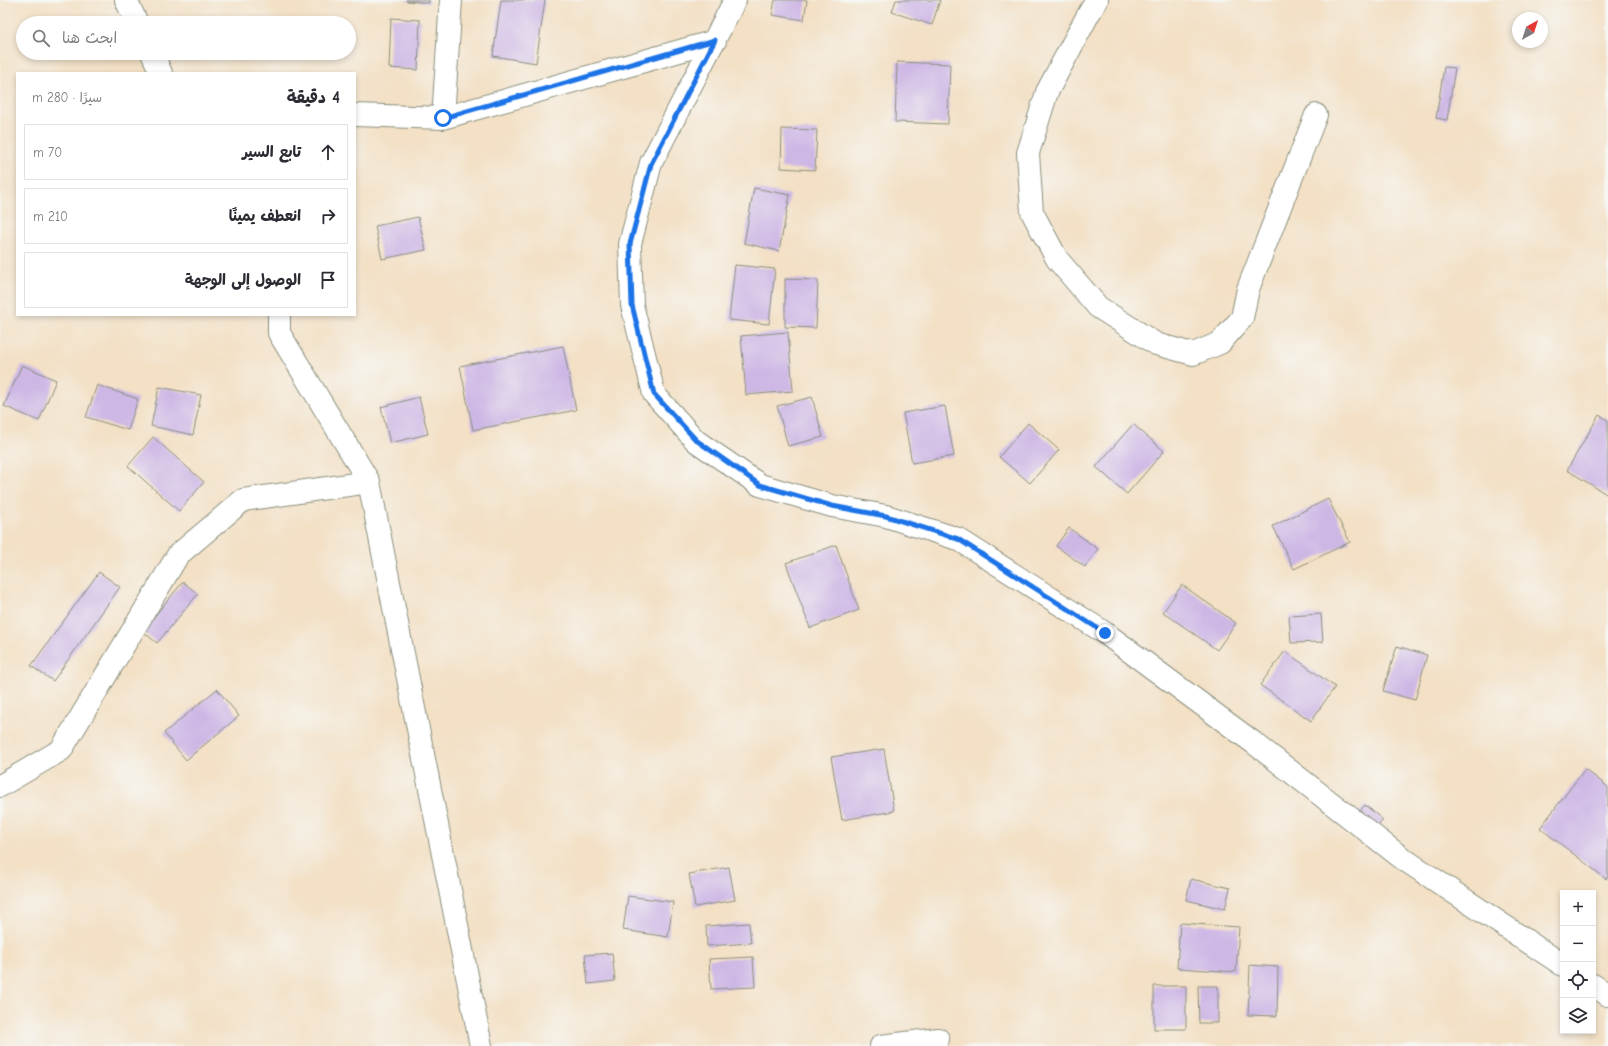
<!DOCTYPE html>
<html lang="ar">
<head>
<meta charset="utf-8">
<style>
  :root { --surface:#fff; --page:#f2f2f3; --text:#2b2b33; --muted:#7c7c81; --line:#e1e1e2 }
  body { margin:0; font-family:"Comic Neue","Playpen Sans Arabic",sans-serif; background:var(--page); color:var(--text); direction:rtl }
  .controls { position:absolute; right:12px; bottom:12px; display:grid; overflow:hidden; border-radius:0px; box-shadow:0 2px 6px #0003 }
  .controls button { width:36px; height:36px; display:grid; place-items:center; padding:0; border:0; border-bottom:1px solid var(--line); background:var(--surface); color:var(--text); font:20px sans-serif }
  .compass { position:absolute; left:1512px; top:12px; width:36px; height:36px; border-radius:50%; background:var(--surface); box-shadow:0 2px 6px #0003; rotate:39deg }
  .stop { position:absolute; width:12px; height:12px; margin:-9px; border:3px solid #1a73e8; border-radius:50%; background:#fff }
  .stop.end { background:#1a73e8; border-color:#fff; box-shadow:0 1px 4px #0008 }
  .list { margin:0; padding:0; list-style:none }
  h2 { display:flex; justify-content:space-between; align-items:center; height:52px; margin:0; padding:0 16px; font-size:17px }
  h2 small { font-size:13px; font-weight:400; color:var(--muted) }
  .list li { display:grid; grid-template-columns:26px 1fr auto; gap:12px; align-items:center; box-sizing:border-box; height:56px; margin:0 8px 8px; padding:0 8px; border:1px solid var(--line); border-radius:0px }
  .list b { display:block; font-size:15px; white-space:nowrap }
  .list em { font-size:13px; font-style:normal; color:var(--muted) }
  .icon { flex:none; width:22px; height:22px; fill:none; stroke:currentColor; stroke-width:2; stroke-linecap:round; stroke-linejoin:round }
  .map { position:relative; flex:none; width:1608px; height:1046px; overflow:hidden; direction:ltr }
  .search { position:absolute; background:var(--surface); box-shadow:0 2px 6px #0003; left:16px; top:16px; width:340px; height:44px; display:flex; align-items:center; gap:10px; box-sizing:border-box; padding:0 14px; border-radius:22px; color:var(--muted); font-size:15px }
  .panel { position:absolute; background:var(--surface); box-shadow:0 2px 6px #0003; left:16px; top:72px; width:340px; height:244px; border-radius:0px; direction:rtl }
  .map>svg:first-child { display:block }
</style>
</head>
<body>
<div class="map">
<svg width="1608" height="1046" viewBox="0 0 1608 1046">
  <rect width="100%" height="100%" fill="#f6f6f2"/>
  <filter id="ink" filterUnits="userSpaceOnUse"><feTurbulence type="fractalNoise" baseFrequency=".025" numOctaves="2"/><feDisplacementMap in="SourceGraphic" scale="8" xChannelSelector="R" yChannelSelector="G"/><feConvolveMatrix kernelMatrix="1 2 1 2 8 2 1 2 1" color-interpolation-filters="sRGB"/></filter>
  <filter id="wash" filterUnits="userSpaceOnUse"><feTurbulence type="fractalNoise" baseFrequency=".012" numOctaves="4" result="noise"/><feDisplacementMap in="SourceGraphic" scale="16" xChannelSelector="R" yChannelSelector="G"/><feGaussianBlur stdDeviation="0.9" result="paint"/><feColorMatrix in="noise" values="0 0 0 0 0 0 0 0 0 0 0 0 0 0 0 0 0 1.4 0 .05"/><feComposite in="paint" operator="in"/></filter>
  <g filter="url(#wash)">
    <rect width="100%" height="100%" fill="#f3e0c5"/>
    <g id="blocks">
      <!-- building -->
      <path fill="#cdb7e5" d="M 406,0 L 429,0 L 429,3 L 406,1 Z
        M 501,0 L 545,0 L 536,63 L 493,56 Z
        M 775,0 L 807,0 L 804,20 L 772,15 Z
        M 896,0 L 940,0 L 932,25 L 892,12 Z
        M 391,18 L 420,20 L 418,70 L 389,68 Z
        M 897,62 L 950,64 L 948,124 L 895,122 Z
        M 1444,67 L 1455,68 L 1447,120 L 1436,118 Z
        M 782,129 L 817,130 L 815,170 L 781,168 Z
        M 754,188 L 790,195 L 779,251 L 744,243 Z
        M 418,217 L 426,250 L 382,259 L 375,226 Z
        M 735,265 L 775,269 L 769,324 L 729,320 Z
        M 785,279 L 818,280 L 816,328 L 785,327 Z
        M 788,332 L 793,391 L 746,395 L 741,336 Z
        M 563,346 L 576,410 L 473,430 L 460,366 Z
        M 22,365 L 56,380 L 39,421 L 4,406 Z
        M 97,385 L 138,399 L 128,430 L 86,417 Z
        M 159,387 L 201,395 L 193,435 L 151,426 Z
        M 419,397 L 428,434 L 390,443 L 381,407 Z
        M 812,397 L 823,437 L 788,446 L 777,406 Z
        M 945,406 L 954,456 L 912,463 L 903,413 Z
        M 1599,415 L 1608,420 L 1608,495 L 1567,470 Z
        M 1028,423 L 1059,450 L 1030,483 L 999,457 Z
        M 1133,424 L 1164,451 L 1127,494 L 1096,467 Z
        M 153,437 L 204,482 L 179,511 L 128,466 Z
        M 1328,499 L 1350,542 L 1294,569 L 1273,526 Z
        M 1069,528 L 1098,549 L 1085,567 L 1056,546 Z
        M 836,545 L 859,610 L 810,628 L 786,563 Z
        M 99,572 L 120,587 L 53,681 L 31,666 Z
        M 183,582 L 198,594 L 157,643 L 142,631 Z
        M 1182,585 L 1236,623 L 1217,650 L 1163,612 Z
        M 1321,614 L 1323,642 L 1291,643 L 1289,616 Z
        M 1397,646 L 1427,655 L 1415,700 L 1383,691 Z
        M 1285,651 L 1335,687 L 1311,721 L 1260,685 Z
        M 217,689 L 239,716 L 186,760 L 164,733 Z
        M 884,749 L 894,811 L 842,820 L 831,757 Z
        M 1585,769 L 1608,787 L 1608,876 L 1606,879 L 1540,828 Z
        M 1365,805 L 1383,820 L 1373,832 L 1355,817 Z
        M 729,867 L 735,900 L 695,907 L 689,874 Z
        M 1191,879 L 1230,888 L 1225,909 L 1186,900 Z
        M 628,896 L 673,902 L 668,937 L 623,930 Z
        M 749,923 L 751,943 L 707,946 L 706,926 Z
        M 1180,923 L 1239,927 L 1236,972 L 1177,968 Z
        M 612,953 L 615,981 L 588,984 L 585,955 Z
        M 753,957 L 755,987 L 711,989 L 709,959 Z
        M 1250,965 L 1278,967 L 1277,1016 L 1248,1015 Z
        M 1154,986 L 1186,986 L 1186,1029 L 1154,1029 Z
        M 1198,986 L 1218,986 L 1218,1023 L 1199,1023 Z"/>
    </g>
  </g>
  <g filter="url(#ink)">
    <use href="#blocks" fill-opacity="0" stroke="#898e7c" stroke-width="1"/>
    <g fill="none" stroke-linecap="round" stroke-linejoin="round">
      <defs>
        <path id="street" d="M 126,0 L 137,23
          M 735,0 L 651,163 L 630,244 L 632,305 L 654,394 L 696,441 L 760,485 L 832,506 L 886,516 L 958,539 L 1105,633 L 1254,743 L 1402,858 L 1563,965
          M 1097,0 L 1088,15 L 1047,92 L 1028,153 L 1032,212 L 1057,259 L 1098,307 L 1156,344 L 1193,354 L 1220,343 L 1242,318 L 1248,289 L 1316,115
          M 152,53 L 161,73
          M 355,115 L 443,118 L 715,41
          M 443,118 L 451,0
          M 279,315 L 279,333 L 369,482
          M 0,786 L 61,750 L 178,555 L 243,500 L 369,482 L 481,1046
          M 1593,985 L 1608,995
          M 881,1046 L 938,1039"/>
      </defs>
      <!-- street casing -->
      <use href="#street" stroke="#898e7c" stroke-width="24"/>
      <!-- street -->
      <use href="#street" stroke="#fff" stroke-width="22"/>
    </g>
  </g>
  <g fill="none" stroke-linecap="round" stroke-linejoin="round" filter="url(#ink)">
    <!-- route -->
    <path stroke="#1a73e8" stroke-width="5" d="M 443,118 L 715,40 L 651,164 L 630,244 L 632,305 L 654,394 L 696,440 L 760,485 L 832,506 L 886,516 L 958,539 L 1105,633"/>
  </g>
</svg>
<div class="controls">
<button>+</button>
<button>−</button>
<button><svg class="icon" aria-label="locate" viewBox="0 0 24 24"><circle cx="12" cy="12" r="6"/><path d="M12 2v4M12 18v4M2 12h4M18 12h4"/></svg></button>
<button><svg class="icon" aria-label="layers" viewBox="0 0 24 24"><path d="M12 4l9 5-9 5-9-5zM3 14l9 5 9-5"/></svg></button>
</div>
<svg class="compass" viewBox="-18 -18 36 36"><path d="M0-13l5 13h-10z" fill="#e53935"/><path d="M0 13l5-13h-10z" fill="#7c7c81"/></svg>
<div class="stop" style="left:443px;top:118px"></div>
<div class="stop end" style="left:1105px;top:633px"></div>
<div class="search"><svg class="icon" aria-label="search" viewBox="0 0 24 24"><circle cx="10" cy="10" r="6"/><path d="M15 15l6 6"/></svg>ابحث هنا</div>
<section class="panel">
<h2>4 دقيقة<small>سيرًا · 280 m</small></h2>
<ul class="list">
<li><svg class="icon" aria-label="ahead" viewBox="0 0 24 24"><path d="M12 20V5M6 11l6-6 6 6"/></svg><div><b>تابع السير</b></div><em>70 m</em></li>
<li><svg class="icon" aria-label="right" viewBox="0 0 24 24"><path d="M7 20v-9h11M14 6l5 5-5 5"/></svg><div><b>انعطف يمينًا</b></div><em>210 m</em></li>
<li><svg class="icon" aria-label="arrive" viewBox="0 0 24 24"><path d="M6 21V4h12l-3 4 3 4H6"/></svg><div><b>الوصول إلى الوجهة</b></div></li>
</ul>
</section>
</div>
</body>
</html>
